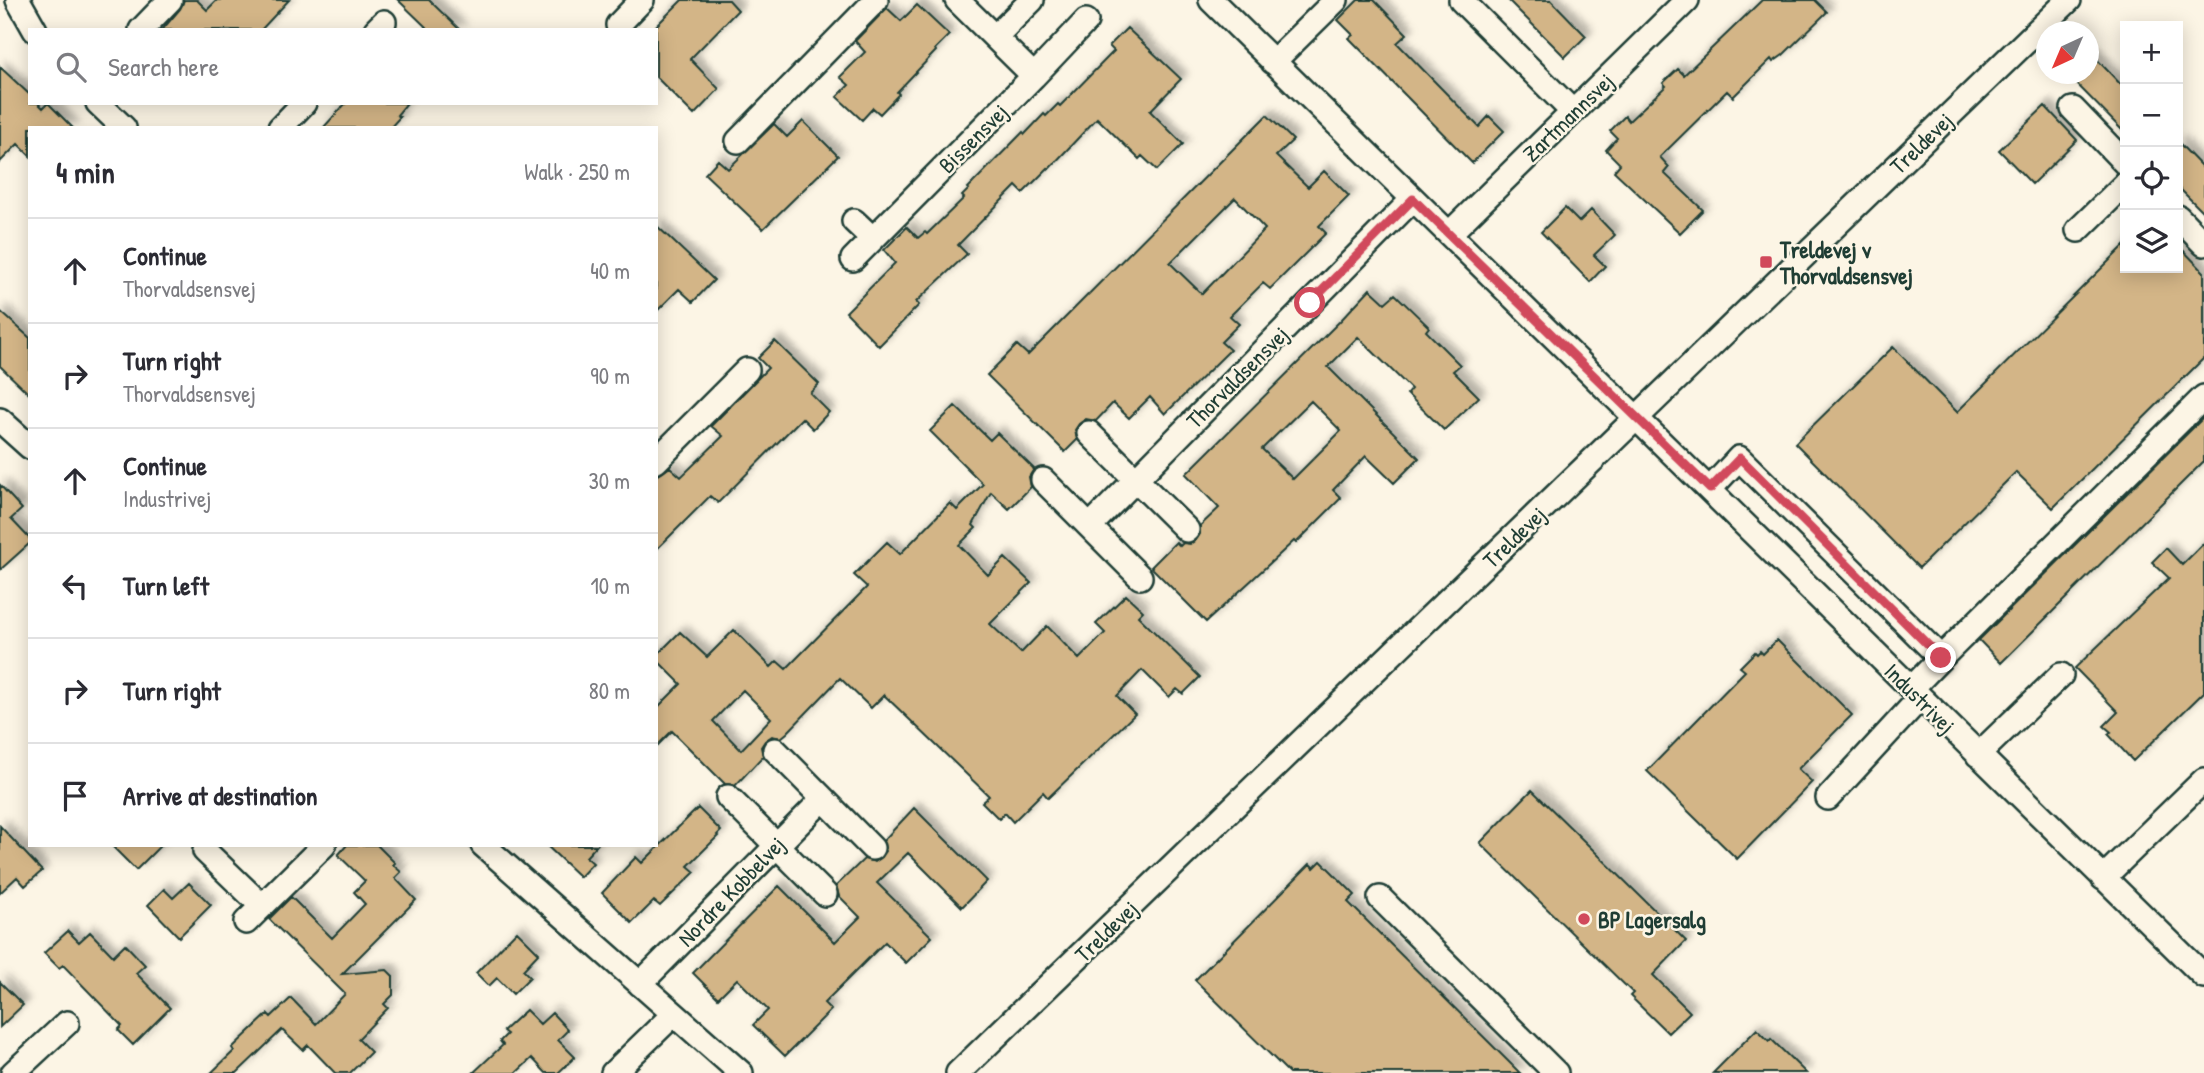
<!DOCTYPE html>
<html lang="en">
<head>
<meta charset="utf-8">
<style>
  :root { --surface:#fff; --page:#f7f7f7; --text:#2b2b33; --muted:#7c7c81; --line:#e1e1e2 }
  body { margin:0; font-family:"Patrick Hand",sans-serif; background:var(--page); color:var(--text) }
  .controls { position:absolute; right:21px; top:21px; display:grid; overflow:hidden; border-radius:0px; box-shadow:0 4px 18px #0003 }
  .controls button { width:63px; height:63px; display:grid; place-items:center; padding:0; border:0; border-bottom:2px solid var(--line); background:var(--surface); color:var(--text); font:35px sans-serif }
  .compass { position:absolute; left:2036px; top:21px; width:63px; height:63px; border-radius:50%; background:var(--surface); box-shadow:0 4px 18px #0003; rotate:224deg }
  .stop { position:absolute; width:21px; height:21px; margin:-16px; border:5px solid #d1495b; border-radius:50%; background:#fff }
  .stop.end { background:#d1495b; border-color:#fff; box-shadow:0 2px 7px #0008 }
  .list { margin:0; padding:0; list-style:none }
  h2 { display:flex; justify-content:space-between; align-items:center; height:91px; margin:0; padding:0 28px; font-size:30px }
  h2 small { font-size:23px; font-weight:400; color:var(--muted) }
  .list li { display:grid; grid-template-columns:46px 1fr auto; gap:21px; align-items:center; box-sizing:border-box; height:105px; padding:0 28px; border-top:2px solid var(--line) }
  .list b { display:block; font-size:26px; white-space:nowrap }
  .list p { margin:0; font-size:23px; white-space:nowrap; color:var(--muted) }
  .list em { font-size:23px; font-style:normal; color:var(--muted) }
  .icon { flex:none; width:38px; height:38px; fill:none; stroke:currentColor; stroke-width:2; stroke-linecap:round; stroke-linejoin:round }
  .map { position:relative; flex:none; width:2204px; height:1073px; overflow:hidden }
  .search { position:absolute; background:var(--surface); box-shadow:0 4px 18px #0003; left:28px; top:28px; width:630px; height:77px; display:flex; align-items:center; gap:18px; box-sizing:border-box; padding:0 24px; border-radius:0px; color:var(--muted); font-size:26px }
  .panel { position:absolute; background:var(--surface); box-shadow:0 4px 18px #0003; left:28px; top:126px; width:630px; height:721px; border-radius:0px }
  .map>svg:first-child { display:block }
</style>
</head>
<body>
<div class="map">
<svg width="2204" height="1073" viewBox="0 0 2204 1073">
  <defs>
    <filter id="shadow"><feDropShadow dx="6" dy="-6" stdDeviation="3.5" flood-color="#0004"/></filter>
  </defs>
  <rect width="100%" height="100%" fill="#fcf5e5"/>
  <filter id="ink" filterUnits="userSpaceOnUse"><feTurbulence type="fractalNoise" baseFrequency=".0143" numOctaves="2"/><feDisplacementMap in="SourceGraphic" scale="14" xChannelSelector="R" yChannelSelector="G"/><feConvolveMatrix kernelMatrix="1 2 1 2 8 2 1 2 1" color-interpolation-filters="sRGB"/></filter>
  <g filter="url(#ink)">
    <!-- building -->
    <path fill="#d3b587" stroke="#1f3d34" stroke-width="2" fill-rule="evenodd" filter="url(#shadow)" d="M 184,0 L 197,0 L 207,10 L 217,0 L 289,0 L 261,30 L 162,30 L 180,9 Z
      M 398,0 L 429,0 L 460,30 L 429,30 Z
      M 682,0 L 729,0 L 738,10 L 690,59 L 719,89 L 694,115 L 656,77 L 656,26 Z
      M 1358,0 L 1374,0 L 1407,34 L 1397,43 L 1479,127 L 1489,116 L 1504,131 L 1472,163 L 1349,38 L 1353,35 L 1338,20 Z
      M 1508,0 L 1551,0 L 1586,36 L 1565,57 Z
      M 1762,0 L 1815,0 L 1827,12 L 1783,55 L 1773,62 L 1771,59 L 1733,97 L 1727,91 L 1660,157 L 1669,167 L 1664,173 L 1703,210 L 1680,233 L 1614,171 L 1620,164 L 1606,150 L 1617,138 L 1610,131 L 1625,116 L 1629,121 L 1666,86 L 1663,83 L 1678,69 L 1684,75 Z
      M 917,5 L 949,35 L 935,49 L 936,51 L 897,92 L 899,94 L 880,114 L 873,108 L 862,120 L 837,97 L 849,85 L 840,77 L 865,52 L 855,41 L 887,8 L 901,21 Z
      M 1127,28 L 1181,79 L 1150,111 L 1183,144 L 1157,170 L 1142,156 L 1139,159 L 1097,118 L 1049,169 L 1048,168 L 1023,193 L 1016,186 L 958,245 L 967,254 L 916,302 L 919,305 L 879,346 L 846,312 L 895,263 L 884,250 L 907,227 L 918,238 L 925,232 L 927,234 L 964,198 L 962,196 L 969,189 L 968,188 L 1023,132 L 1025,134 L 1044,114 L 1046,116 L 1058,104 L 1060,106 L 1114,51 L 1109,46 Z
      M 2089,51 L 2125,89 L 2125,133 L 2067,74 L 2089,74 Z
      M 0,67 L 30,95 L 30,103 L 38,103 L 43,108 L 48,103 L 73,128 L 30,128 L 30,156 L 18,144 L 0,162 Z
      M 346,103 L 407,103 L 397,115 L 400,117 L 390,128 L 323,128 Z
      M 2045,106 L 2077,140 L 2032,184 L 1999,150 Z
      M 1267,115 L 1293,140 L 1276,156 L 1308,187 L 1324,171 L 1349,196 L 1319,226 L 1326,233 L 1270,289 L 1263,283 L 1230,316 L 1239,324 L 1221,342 L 1230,350 L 1165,414 L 1150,397 L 1129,418 L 1113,403 L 1096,421 L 1086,419 L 1079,424 L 1075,430 L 1077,440 L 1065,452 L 987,375 L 1017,345 L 1028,355 ZM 1235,198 L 1265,229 L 1202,294 L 1170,263 Z
      M 803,121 L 838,156 L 763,229 L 705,174 L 718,160 L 728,169 L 774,124 L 787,137 Z
      M 2178,142 L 2204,169 L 2204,213 L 2178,187 Z
      M 1565,208 L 1579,222 L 1591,210 L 1615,235 L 1594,255 L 1605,266 L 1590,282 L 1541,232 Z
      M 656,225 L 714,280 L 693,302 L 679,289 L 656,312 Z
      M 2125,245 L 2125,268 L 2178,268 L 2178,245 L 2204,272 L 2204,358 L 2053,508 L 2016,472 L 1919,568 L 1795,443 L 1893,347 L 1957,412 Z
      M 1370,289 L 1385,303 L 1395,294 L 1429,327 L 1426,331 L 1460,365 L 1453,371 L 1479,397 L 1444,430 L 1407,394 L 1411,389 L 1358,337 L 1328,367 L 1419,458 L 1394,483 L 1366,456 L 1333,490 L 1341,498 L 1296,543 L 1294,541 L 1280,554 L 1206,622 L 1151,567 L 1176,542 L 1180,546 L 1183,543 L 1190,544 L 1196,540 L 1200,534 L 1200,526 L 1219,508 L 1186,474 L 1341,320 ZM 1311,401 L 1341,431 L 1293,479 L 1262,449 Z
      M 0,311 L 30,338 L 30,395 L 0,366 Z
      M 775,341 L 819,384 L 810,393 L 829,412 L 813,429 L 802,418 L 718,503 L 710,496 L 656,550 L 656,475 L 660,474 L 670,467 L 681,477 L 723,436 L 711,426 L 768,368 L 758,358 Z
      M 955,406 L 990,440 L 997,433 L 1034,469 L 1029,477 L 1031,487 L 1009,509 L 991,492 L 973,525 L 976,528 L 959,545 L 988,575 L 1005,558 L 1031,583 L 990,624 L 1021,653 L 1047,626 L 1079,659 L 1105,633 L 1096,624 L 1126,595 L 1143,611 L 1138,616 L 1200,677 L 1183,694 L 1177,689 L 1169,697 L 1142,670 L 1117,696 L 1135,714 L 1048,798 L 1043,792 L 1013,822 L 1005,813 L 999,819 L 982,802 L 989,796 L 884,695 L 871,708 L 840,678 L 787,733 L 781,738 L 772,736 L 765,741 L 761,747 L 763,756 L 735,786 L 725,784 L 672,731 L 656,747 L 656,709 L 681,684 L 656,659 L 656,656 L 680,632 L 707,657 L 734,630 L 771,667 L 777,661 L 786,669 L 867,587 L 854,575 L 887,542 L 900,554 L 950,503 L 957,510 L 983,484 L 930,431 ZM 743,690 L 771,718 L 741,750 L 713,721 Z
      M 2204,417 L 2204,461 L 2001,663 L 1979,640 Z
      M 0,485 L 22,509 L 11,519 L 30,539 L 30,543 L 0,570 Z
      M 2204,543 L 2204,692 L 2133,761 L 2108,734 L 2111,732 L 2104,726 L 2118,712 L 2075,668 L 2169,578 L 2152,562 L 2166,548 L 2182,565 Z
      M 1777,640 L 1852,715 L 1798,769 L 1812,782 L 1737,859 L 1647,771 L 1745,671 L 1740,667 L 1755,652 L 1757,654 L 1760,651 L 1763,654 Z
      M 1532,790 L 1686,941 L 1653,975 L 1690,1012 L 1668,1033 L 1630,996 L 1633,993 L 1480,843 Z
      M 698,808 L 721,831 L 717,835 L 718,836 L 688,866 L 695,872 L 660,906 L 654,901 L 632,923 L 602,893 L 636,857 L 642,863 Z
      M 914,808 L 987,881 L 962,907 L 908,853 L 877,883 L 932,937 L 906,963 L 885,942 L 824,1003 L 831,1010 L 785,1056 L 753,1025 L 768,1010 L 737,979 L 718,998 L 693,973 L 779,886 L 835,942 L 860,917 L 839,896 L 836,886 L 864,859 L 875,862 L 882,857 L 886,851 L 883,841 Z
      M 0,826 L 42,871 L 25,886 L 17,877 L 0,893 Z
      M 111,845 L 161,845 L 136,870 Z
      M 347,845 L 377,845 L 395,863 L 393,865 L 401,872 L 395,878 L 416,900 L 342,974 L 387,970 L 393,976 L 393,995 L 384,1004 L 388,1008 L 358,1039 L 371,1052 L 350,1073 L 335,1073 L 308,1045 L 303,1050 L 282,1030 L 237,1073 L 211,1073 L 234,1051 L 232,1048 L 268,1014 L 271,1017 L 291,998 L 316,1024 L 345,994 L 269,919 L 291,897 L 332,938 L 365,904 L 354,892 L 365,881 L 338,855 Z
      M 546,845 L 597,845 L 586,857 L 593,863 L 580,877 Z
      M 1321,861 L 1355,895 L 1348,902 L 1520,1073 L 1289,1073 L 1195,980 L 1310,864 L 1314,868 Z
      M 189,883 L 211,905 L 179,937 L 148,905 L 164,889 L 173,898 Z
      M 68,931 L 79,942 L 90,932 L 113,956 L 125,944 L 145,965 L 136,973 L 170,1008 L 133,1045 L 118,1030 L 122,1026 L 63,965 L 59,968 L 44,953 Z
      M 517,931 L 539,953 L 523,970 L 530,977 L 513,994 L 497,978 L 489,986 L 476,973 Z
      M 0,982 L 23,1005 L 0,1027 Z
      M 526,1010 L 540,1024 L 552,1013 L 568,1030 L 558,1040 L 575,1057 L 558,1073 L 546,1073 L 532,1058 L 516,1073 L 473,1073 L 503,1045 L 500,1041 L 507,1034 L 503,1031 Z
      M 1757,1029 L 1769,1041 L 1771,1039 L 1806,1073 L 1713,1073 Z"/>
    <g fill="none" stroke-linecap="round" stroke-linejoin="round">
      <defs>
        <path id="minor" d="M 18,0 L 35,30
          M 1211,0 L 2204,976
          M 1461,0 L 1573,112
          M 618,25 L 642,0
          M 141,30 L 170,0
          M 376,30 L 384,22
          M 995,37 L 1032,0
          M 1273,62 L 1336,0
          M 1034,76 L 1086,21
          M 98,103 L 124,128
          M 2073,109 L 2125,163
          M 280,128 L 304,103
          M 738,141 L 876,0
          M 2178,217 L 2204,244
          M 854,221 L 873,239
          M 2078,230 L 2125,184
          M 1449,234 L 1687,0
          M 853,259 L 1034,76 L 957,0
          M 0,420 L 30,447
          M 1089,433 L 1187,530
          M 656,461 L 747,370
          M 1043,480 L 1140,577
          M 1710,489 L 1739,458 L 1941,658 L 1911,689
          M 1090,526 L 1413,199
          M 1941,658 L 2204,397
          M 775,750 L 872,848
          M 1978,755 L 2061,675
          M 728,797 L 825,894
          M 1828,798 L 1920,698
          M 483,845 L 741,1073
          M 205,851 L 262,906
          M 2103,878 L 2204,780
          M 1380,898 L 1556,1073
          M 246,922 L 324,845
          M 640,984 L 823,799
          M 13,1073 L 67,1023
          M 613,1073 L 674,1014
          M 958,1073 L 2069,0"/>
      </defs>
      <!-- minor casing -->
      <use href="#minor" stroke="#1f3d34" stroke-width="28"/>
      <!-- minor -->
      <use href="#minor" stroke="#fcf5e5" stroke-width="23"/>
    </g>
  </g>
  <g fill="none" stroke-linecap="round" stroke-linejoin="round" filter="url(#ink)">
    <!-- route -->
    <path stroke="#d1495b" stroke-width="9" d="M 1310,303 L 1413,199 L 1710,489 L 1740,458 L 1941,658"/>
  </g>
  <!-- markers -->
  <g fill="#d1495b" stroke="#fcf5e5" stroke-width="2.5">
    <rect x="1759" y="255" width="14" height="14" rx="3.5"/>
    <circle cx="1584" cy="919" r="7"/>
  </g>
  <g text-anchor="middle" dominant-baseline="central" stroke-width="5" stroke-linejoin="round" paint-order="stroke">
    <!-- street labels -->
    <g font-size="23" fill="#1f3d34" stroke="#fcf5e5">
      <text transform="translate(1568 117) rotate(-44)">Zartmannsvej</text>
      <text transform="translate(973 138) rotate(-45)">Bissensvej</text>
      <text transform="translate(1921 143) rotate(-44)">Treldevej</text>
      <text transform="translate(1237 377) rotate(-45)">Thorvaldsensvej</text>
      <text transform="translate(1514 537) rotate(-44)">Treldevej</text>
      <text transform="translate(1920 698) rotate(45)">Industrivej</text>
      <text transform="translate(731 891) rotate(-46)">Nordre Kobbelvej</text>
      <text transform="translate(1106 931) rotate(-44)">Treldevej</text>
    </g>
    <!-- poi labels -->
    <g font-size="23" font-weight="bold" fill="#1f3d34" stroke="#fcf5e5" text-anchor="start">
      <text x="1780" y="249">Treldevej v<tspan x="1780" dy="26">Thorvaldsensvej</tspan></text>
      <text x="1598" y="919">BP Lagersalg</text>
    </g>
  </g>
</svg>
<div class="controls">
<button>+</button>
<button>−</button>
<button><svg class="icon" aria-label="locate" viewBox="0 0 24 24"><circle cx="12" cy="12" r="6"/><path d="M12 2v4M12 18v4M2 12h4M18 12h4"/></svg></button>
<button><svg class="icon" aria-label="layers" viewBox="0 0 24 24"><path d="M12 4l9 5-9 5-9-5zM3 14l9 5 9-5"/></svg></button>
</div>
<svg class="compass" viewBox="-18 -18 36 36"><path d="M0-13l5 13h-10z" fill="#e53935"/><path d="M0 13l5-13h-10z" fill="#7c7c81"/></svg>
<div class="stop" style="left:1310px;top:303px"></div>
<div class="stop end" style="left:1941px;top:658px"></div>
<div class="search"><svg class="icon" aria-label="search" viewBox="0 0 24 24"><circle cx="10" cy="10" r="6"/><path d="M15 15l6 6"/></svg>Search here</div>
<section class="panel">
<h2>4 min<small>Walk · 250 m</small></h2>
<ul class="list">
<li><svg class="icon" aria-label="ahead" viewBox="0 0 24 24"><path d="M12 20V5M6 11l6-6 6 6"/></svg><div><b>Continue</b><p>Thorvaldsensvej</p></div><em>40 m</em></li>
<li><svg class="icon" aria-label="right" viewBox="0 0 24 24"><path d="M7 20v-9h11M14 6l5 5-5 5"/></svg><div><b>Turn right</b><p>Thorvaldsensvej</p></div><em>90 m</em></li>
<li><svg class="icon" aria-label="ahead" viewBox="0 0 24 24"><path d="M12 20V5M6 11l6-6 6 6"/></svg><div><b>Continue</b><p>Industrivej</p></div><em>30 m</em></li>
<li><svg class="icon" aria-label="left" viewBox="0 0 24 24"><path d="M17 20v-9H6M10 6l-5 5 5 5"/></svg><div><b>Turn left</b></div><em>10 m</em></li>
<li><svg class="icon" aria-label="right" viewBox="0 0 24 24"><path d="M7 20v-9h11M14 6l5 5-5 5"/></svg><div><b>Turn right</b></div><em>80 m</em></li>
<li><svg class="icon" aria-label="arrive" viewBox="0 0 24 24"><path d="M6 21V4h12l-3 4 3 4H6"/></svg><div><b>Arrive at destination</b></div></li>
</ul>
</section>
</div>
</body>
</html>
